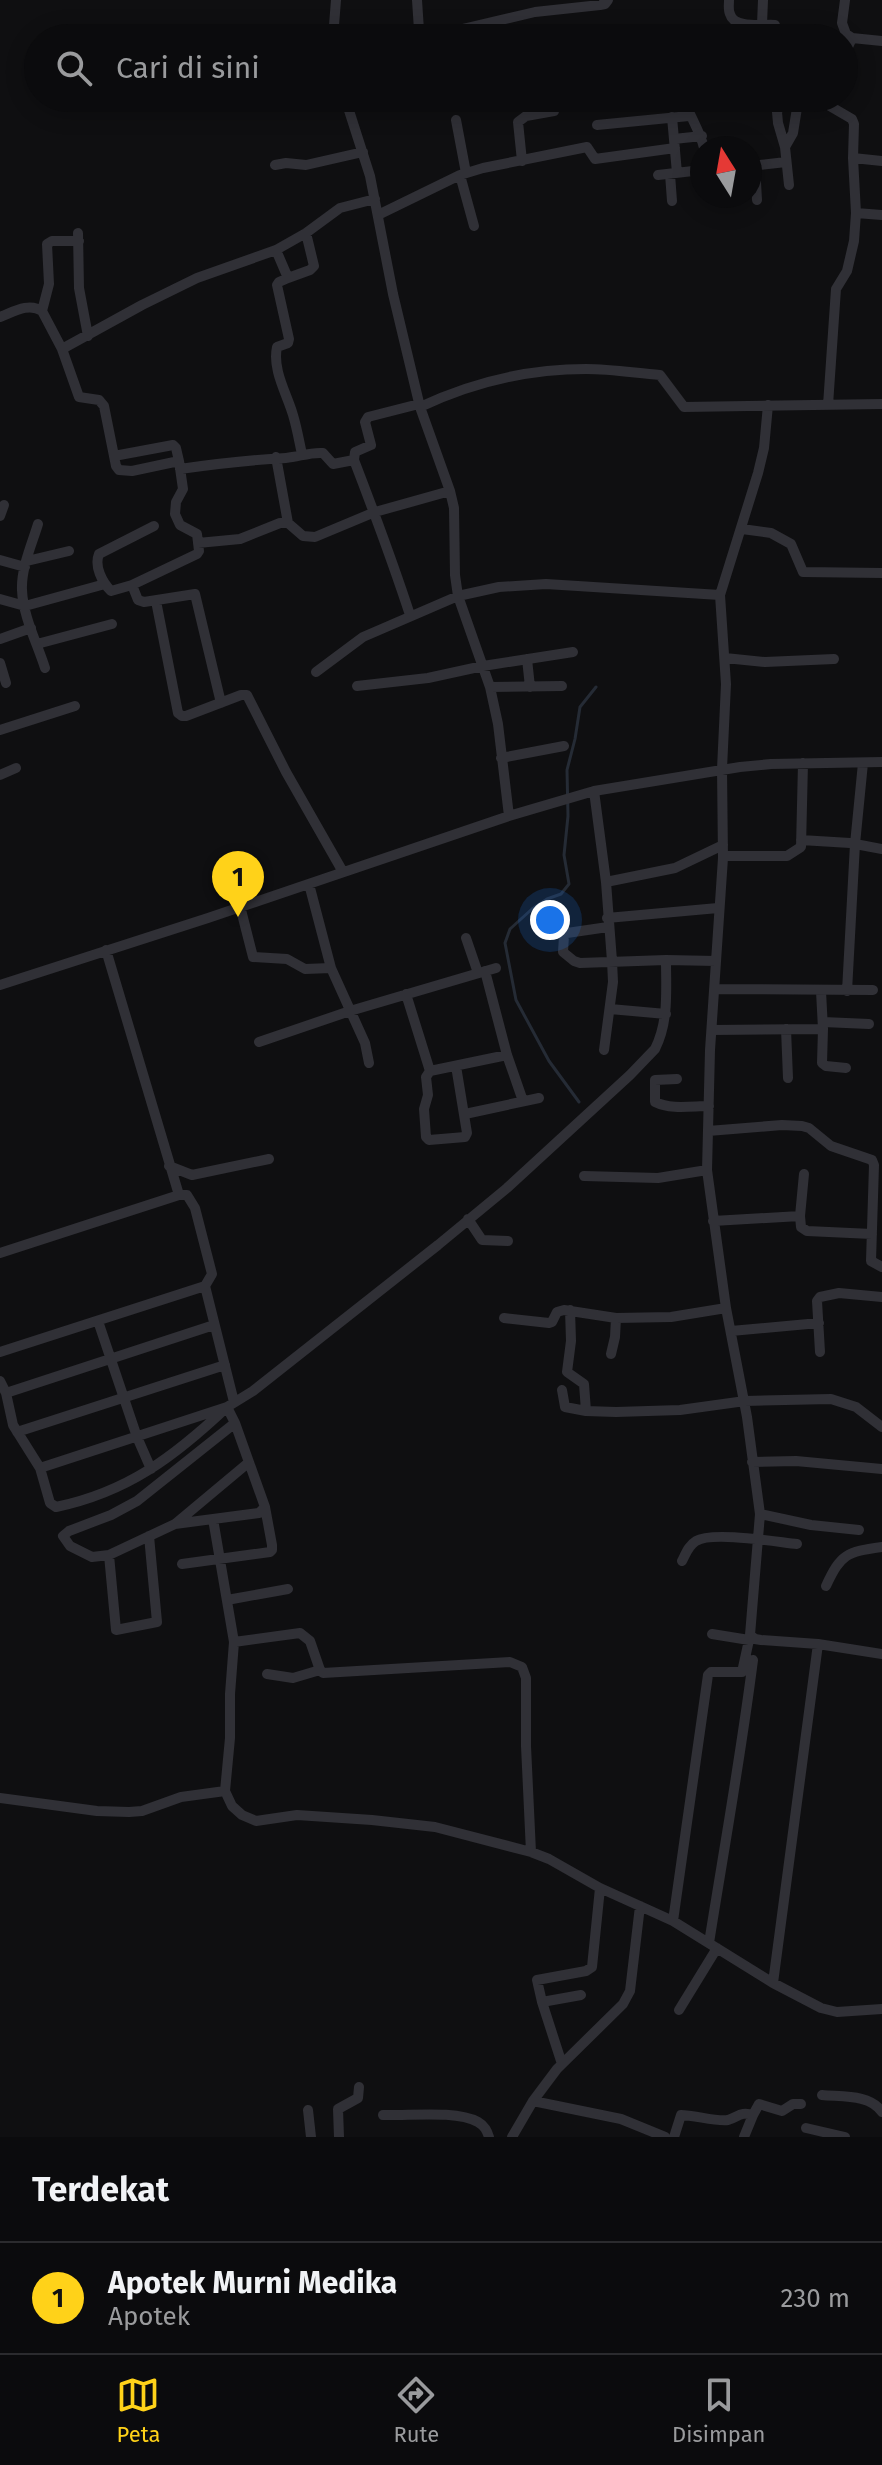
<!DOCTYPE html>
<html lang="id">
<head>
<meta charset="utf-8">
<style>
  :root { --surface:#0b0b0d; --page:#19191b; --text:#f1f3f6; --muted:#9a9b9d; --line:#2b2b2e; --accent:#ffd219 }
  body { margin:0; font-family:"Fira Sans",sans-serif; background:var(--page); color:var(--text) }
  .compass { position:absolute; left:690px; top:136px; width:72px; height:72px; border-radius:50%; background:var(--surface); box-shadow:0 4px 20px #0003; rotate:349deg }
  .you { position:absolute; left:550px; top:920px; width:28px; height:28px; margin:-20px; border:6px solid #fff; border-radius:50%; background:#1a73e8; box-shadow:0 0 0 12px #1a73e833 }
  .badge { display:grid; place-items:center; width:52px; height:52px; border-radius:50%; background:var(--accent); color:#111; font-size:26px; font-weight:700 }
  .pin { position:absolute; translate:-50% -66px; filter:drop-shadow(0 2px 4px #0008) }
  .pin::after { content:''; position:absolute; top:42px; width:28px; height:24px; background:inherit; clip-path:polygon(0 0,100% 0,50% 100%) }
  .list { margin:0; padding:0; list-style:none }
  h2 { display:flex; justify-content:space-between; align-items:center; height:104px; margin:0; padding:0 32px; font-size:34px }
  h2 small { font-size:26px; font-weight:400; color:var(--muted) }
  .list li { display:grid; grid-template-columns:52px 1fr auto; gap:24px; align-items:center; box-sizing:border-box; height:112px; padding:0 32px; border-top:2px solid var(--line) }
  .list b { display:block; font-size:30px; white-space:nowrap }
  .list p { margin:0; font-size:26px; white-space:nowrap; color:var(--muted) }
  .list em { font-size:26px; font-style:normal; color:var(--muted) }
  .icon { flex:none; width:44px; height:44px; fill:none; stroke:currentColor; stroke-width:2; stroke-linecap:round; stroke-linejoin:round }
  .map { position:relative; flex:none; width:882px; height:2137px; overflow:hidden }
  .search { position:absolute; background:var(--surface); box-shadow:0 4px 20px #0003; left:24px; right:24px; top:24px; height:88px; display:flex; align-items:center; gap:20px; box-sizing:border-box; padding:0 28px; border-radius:44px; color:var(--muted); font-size:30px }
  .sheet { height:216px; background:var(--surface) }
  nav { display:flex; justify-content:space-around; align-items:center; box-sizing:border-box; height:112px; border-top:2px solid var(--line); background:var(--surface); font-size:22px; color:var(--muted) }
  nav a { display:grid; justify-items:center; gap:4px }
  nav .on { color:var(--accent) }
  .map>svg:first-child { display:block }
</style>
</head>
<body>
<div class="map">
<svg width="882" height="2137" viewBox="0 0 882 2137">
  <rect width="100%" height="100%" fill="#0f0f11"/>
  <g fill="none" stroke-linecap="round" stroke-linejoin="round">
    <!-- stream -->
    <path stroke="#252b35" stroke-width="3" d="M 579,1102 L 549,1061 L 516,1000 L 505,943 L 510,929 L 532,909 L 547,899 L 561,894 L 569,884 L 564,855 L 568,816 L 567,770 L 575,739 L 580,707 L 596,687"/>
    <!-- minor -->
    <path stroke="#303036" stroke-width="10" d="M 417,0 L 419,30
      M 729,0 C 729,5 728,10 730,14 C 734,29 763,24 775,25
      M 845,0 L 842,23 L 846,34 L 852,38 L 882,41
      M 762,24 L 763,0
      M 333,38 L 336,0
      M 368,38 L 419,30 L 458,30 L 535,12 L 600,5 L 605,4 L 608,0
      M 749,38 L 749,25
      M 844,56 L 852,38
      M 345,98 L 370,176 L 393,294 L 420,407 L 450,491 L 454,508 L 455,575 L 458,596 L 490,687 L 498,724 L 509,816
      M 684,98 C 689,116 700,130 704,148
      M 786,103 L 793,104 L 797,108 L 793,133 L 785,147 L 778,123 L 777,112 L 780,105 Z
      M 672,117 L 677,173
      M 456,120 L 466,173
      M 597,125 L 689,116
      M 674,139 L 702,136
      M 785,147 L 789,185
      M 853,158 L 882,161
      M 522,161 L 518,122 L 526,116 L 554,111 L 555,98
      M 275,165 L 286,163 L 306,165 L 363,152
      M 755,165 L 757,200
      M 750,166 L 786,162
      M 670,174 L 672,201
      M 460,175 L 474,226
      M 658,175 L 702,170
      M 856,213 L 882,215
      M 378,215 L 460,175 L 483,168 L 587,147 L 595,159 L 675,148
      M 78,233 L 79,288 L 88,336
      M 276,250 L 288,278 L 279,282 L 277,285 L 289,339 L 288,343 L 277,347 C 272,370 287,394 293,415 C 297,428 299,441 302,454
      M 288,278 L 310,270 L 314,266 L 306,233
      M 42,311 L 49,284 L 47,244 L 52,241 L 79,241
      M 0,317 C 13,312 29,302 42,311 L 62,349 L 142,305 L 197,278 L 276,250 L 306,233 L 340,208 L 375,199
      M 62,349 L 79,397 L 99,400 L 104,406 L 116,466 L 119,470 L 132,471 L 179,461 L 183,489 L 176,502 L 175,514 L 180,525 L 197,534 L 199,551 L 197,554 L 132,585
      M 768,405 L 764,448 L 758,473 L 720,595 L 726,684 L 722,769 L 723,858 L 710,1050 L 707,1170 L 726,1308 L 747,1417 L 760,1514 L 750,1635 L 755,1639 L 761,1640 L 818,1644 L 882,1654
      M 828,405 L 836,289 L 847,271 L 854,241 L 856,213 L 853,158 L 854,124 L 852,119 L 828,105 L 829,98
      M 420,407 C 471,383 529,369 586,369 C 611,369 635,373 660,375 L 684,407 L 882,404
      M 114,456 L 173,445 L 176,448 L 179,461
      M 276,457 L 288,523
      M 354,460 C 374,512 393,563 410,615
      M 180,469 C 215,464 250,460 286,458 C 299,457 309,452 323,453 L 333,464 L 354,460 L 355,452 L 371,445 L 365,422 L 368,417 L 419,404
      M 0,516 L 4,505
      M 38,524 C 32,544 21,568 22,590 C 23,616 37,643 45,668
      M 154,526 L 99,554 C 94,566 102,582 111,591 L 132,585 L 138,600 L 144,602 L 195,594 L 221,703
      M 742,529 L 771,533 L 791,544 L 803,572 L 882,573
      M 198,543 L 240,539 L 280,523 L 288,523 L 303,536 L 315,537 L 375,512 L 450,491
      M 0,560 L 25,567
      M 27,561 L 69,551
      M 0,599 L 25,606 L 105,584
      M 156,601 L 178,713 L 182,716 L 186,716 L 241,695 L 247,695 L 286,772 L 343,872
      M 0,639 L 31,628
      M 37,644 L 112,624
      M 725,658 L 765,662 L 834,659
      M 527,659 L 530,687
      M 0,663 L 6,683
      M 316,672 L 363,637 L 458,596 L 499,587 L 546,584 L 720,595
      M 357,686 L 428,678 L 483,666 L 573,652
      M 490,687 L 562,686
      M 0,730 L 75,706
      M 501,758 L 564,746
      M 0,775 L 16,768
      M 594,791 L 606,882 L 612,961 L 613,982 L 604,1050
      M 801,840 L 850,843 L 882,849
      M 723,856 L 787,856 L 801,847 L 803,763
      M 606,882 L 675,868 L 723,845
      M 309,884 L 331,968 L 365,1043 L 369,1063
      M 240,906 L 253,957 L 287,959 L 305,969 L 331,968
      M 607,918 L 718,908
      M 608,927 L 567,933 L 564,936 L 563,952 L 574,961 L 580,963 L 666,960 L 716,961
      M 466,938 L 478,973
      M 106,950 L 179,1195 L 187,1195 L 195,1208 L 212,1274 L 205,1286 L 234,1402
      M 485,971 L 507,1055 L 523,1101
      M 0,985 L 208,918 L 509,816 L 594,791 L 740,767 L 771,764 L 882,762
      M 715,989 L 873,990
      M 821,991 L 823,1029 L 822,1063 L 826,1066 L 846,1068
      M 847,991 L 855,844 L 863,763
      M 406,994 L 430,1071
      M 610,1009 L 666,1014
      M 823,1022 L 869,1024
      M 786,1029 L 788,1078
      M 712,1030 L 823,1029
      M 259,1042 L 350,1011 L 496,968
      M 456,1066 L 467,1133 L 465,1137 L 429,1140 L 426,1137 L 424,1109 L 428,1095 L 426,1077 L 430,1071 L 507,1055
      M 677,1079 L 655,1080 L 655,1102 C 671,1110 692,1106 709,1106
      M 465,1114 L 539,1098
      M 708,1131 L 782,1125 L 802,1126 L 809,1128 L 831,1146 L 872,1160 L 874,1165 L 871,1261 L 882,1267
      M 169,1166 L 192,1175 L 269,1159
      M 584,1176 L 658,1178 L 707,1170
      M 800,1216 L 801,1227 L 807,1231 L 872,1234
      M 468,1219 L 482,1240 L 508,1241
      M 713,1221 L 800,1216 L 804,1174
      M 0,1253 L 179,1195
      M 570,1310 L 571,1341 L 567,1372 L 584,1384 L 586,1411
      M 504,1318 L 549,1323 L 552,1322 L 557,1312 L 564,1310 L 616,1318 L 671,1317 L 726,1308
      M 98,1321 L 137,1437 L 151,1469
      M 731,1331 L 819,1323
      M 0,1352 L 205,1286
      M 820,1352 L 817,1301 L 820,1297 L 839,1293 L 882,1297
      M 611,1354 L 615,1337 L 616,1318
      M 0,1381 L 6,1393 L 13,1425 L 40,1468 L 50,1503 L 56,1507 C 128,1492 175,1456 227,1407 L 235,1423
      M 562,1390 L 565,1407 L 586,1411 L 616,1412 L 680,1410 L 745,1401 L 831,1399 L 856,1407 L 882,1427
      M 6,1393 L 214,1325
      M 17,1432 L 225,1365
      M 752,1462 L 796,1461 L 882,1469
      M 40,1468 L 227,1407 L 253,1391 L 438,1245 L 507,1188 L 630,1075 L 655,1049 C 669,1021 666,991 666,960
      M 760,1514 L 811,1525 L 859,1530
      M 213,1519 L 259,1513 L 265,1507 L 235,1423 L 137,1501 L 111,1515 L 69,1531 L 63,1536 L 70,1546 L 92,1557 L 109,1555 L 175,1524 L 248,1463
      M 175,1524 L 213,1519 L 234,1642 L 300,1633 L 310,1641 L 320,1670 L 323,1673 L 510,1662 L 522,1667 L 526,1678 L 526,1746 L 531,1852
      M 109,1555 L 116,1630 L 157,1622 L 149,1536
      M 682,1561 C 686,1553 689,1545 696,1541 C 712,1531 777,1542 797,1544
      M 182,1564 L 270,1552 L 272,1550 L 272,1545 L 265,1507
      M 826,1586 C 841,1554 846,1552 882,1547
      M 227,1600 L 288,1589
      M 267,1674 L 293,1678 L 320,1670
      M 225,1791 L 230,1738 L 230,1694 L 234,1642
      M 0,1798 L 97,1811 L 129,1812 L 142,1811 L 181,1797 L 225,1791 L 232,1806 L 242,1815 L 256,1821 L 297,1815 L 372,1820 L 435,1827 L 531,1852 L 549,1859 L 600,1888 L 673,1921 L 773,1983 L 821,2008 L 837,2012 L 882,2009
      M 673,1921 L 708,1675 L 711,1672 L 742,1672 L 749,1640 L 712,1634
      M 709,1943 C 724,1849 741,1755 753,1660
      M 773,1983 L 818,1644
      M 581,1995 L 542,2002 L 537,1980 L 586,1971 L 592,1967 L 600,1888
      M 542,2002 L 562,2064
      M 679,2010 L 717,1948
      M 822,2095 C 842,2097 870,2094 882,2112
      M 533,2101 L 621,2119 L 665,2137
      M 308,2110 L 311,2137
      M 383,2115 C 409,2116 456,2110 478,2122 C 485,2126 487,2131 489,2137
      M 806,2128 L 845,2137
      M 339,2137 L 338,2109 L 358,2098 L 359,2087
      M 512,2137 L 533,2101 L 557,2069 L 623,2004 L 630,1991 L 640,1906
      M 674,2137 L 681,2115 C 694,2115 717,2122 728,2120 C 738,2117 741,2111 753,2115 L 759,2104 L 782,2111 L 793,2104 L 801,2104
      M 744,2137 L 753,2115"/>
  </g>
</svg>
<svg class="compass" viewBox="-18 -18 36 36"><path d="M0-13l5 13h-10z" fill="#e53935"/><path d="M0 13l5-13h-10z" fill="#9a9b9d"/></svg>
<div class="you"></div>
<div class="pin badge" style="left:238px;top:917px">1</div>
<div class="search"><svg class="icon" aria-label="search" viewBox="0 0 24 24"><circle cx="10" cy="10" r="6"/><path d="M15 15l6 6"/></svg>Cari di sini</div>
</div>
<section class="sheet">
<h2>Terdekat<small></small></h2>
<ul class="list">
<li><span class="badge">1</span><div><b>Apotek Murni Medika</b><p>Apotek</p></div><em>230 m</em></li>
</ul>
</section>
<nav>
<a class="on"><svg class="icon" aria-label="map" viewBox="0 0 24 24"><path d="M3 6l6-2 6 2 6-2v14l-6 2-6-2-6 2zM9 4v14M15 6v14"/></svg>Peta</a>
<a><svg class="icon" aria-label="directions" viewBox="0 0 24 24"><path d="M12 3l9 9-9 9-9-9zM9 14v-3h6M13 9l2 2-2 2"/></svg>Rute</a>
<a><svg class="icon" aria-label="saved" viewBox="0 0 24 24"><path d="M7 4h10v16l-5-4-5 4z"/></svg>Disimpan</a>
</nav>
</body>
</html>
